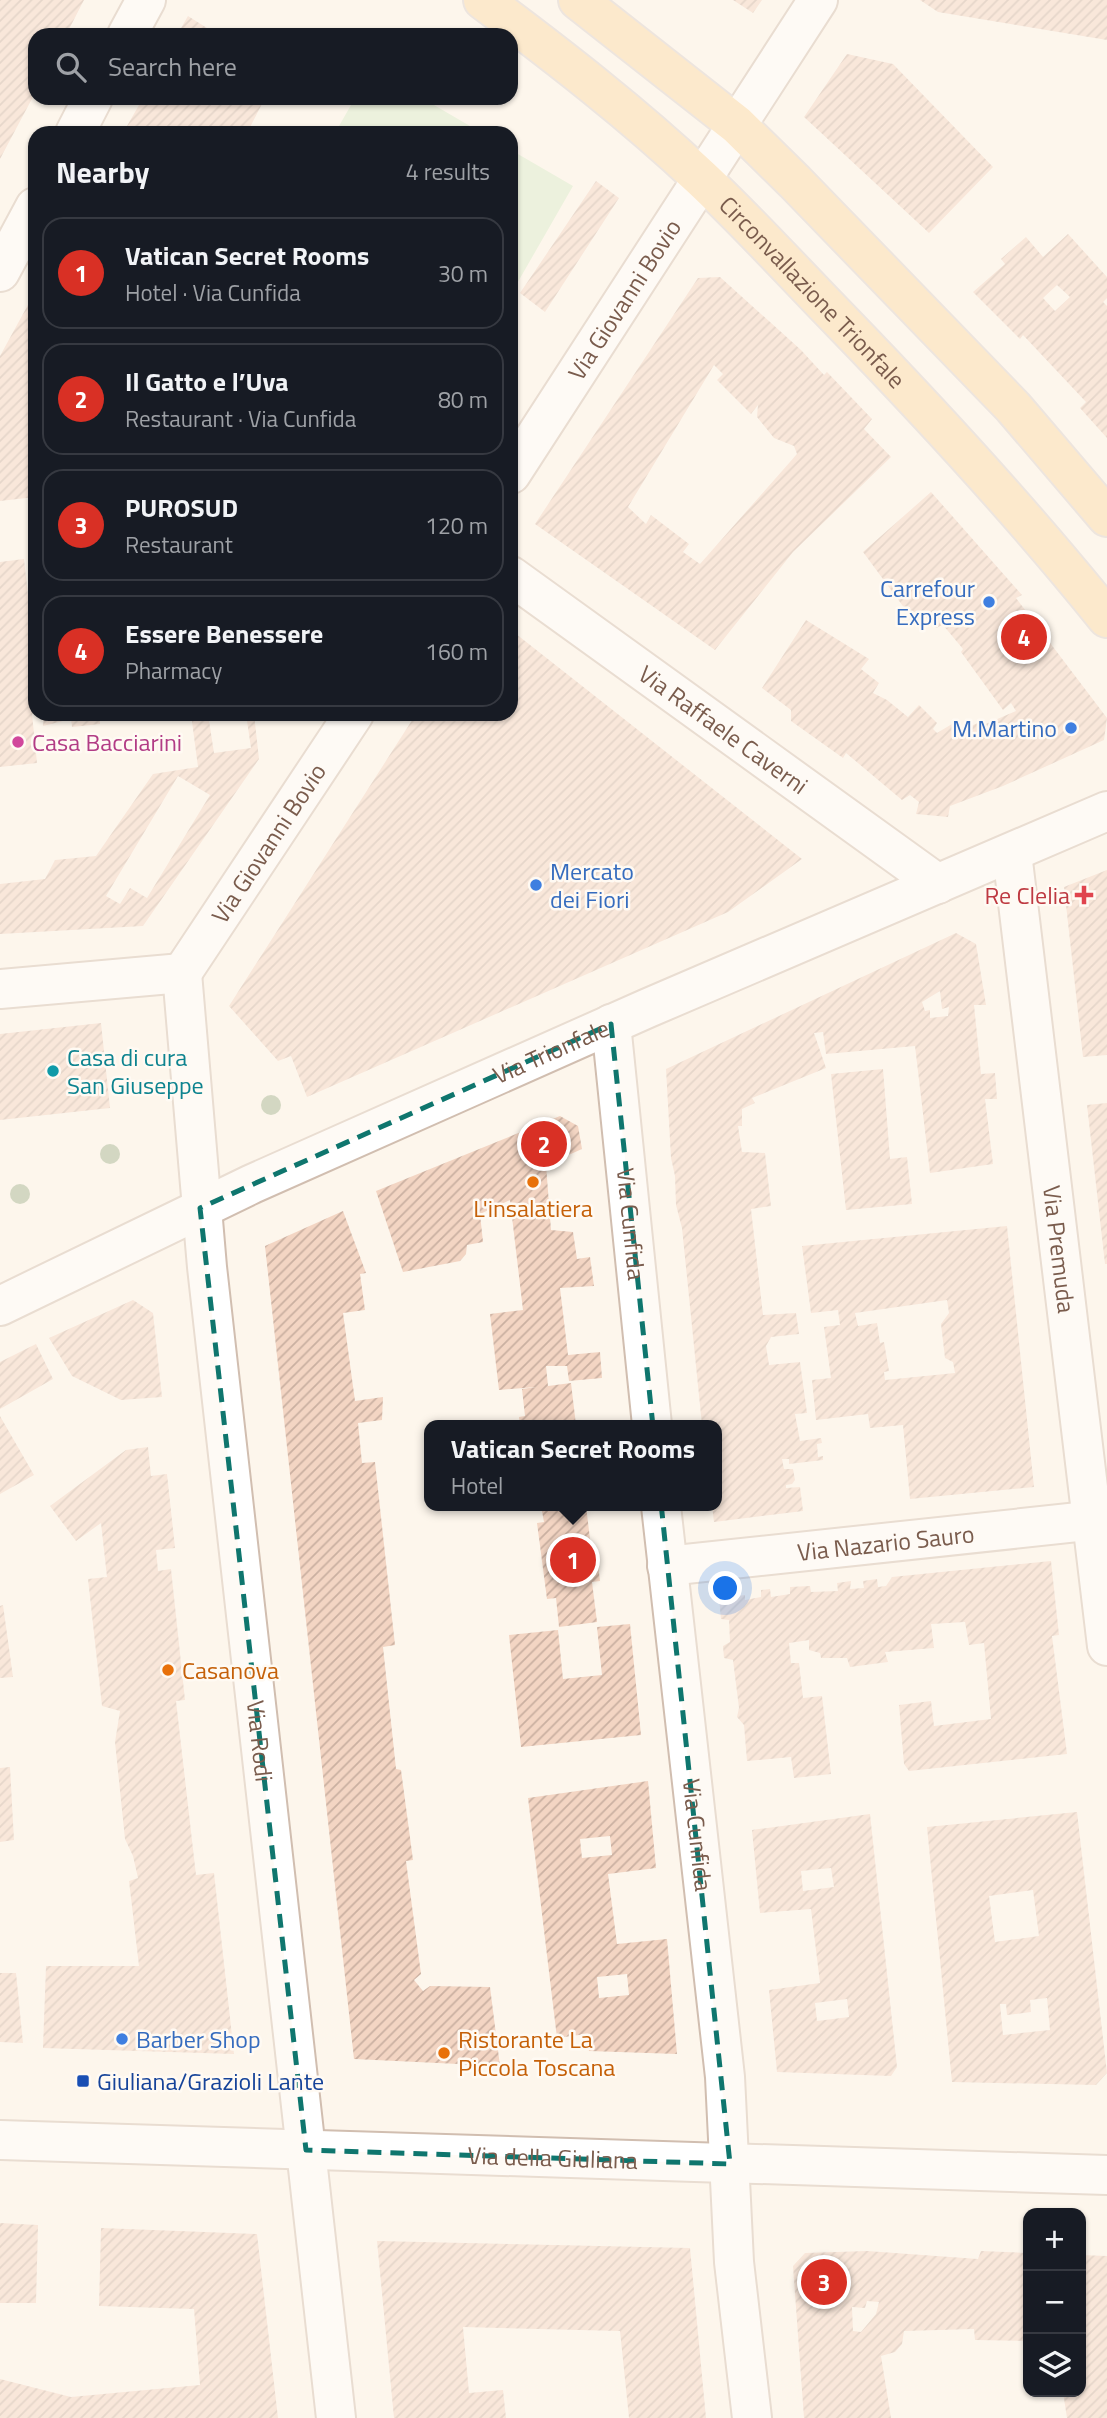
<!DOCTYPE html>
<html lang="en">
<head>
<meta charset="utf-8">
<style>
  :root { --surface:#171b24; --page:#242831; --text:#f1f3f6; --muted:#9ea1a6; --line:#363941; --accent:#d93025 }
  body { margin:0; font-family:"Titillium Web",sans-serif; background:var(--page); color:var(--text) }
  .controls { position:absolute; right:21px; bottom:21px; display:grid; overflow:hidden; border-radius:14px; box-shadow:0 2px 5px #0004 }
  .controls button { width:63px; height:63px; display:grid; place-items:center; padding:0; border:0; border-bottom:2px solid var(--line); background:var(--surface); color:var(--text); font:35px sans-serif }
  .you { position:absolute; left:726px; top:1589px; width:24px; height:24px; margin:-18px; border:5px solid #fff; border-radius:50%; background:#1a73e8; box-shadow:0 0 0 10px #1a73e833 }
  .badge { display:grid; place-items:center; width:46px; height:46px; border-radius:50%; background:var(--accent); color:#fff; font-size:23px; font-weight:700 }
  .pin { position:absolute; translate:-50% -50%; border:4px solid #fff; box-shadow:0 2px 7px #0006 }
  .popup { position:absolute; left:424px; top:1420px; width:298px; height:91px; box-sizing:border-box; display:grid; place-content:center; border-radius:14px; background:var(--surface); filter:drop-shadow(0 2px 5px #0005); font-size:23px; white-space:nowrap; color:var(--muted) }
  .popup b { font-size:26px; color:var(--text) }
  .popup::after { content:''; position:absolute; left:50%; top:100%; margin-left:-14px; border:14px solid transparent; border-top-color:var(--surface) }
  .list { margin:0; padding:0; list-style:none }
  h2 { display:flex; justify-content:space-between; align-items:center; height:91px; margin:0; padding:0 28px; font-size:30px }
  h2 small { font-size:23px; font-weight:400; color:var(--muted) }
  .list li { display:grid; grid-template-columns:46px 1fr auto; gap:21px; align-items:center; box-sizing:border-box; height:112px; margin:0 14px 14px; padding:0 14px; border:2px solid var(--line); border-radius:21px }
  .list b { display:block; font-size:26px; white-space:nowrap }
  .list p { margin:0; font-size:23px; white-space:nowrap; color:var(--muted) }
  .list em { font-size:23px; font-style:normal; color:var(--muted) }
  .icon { flex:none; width:38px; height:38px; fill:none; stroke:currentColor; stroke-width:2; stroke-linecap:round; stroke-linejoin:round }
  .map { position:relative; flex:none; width:1107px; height:2418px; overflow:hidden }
  .search { position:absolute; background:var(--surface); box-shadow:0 2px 5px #0004; left:28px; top:28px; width:490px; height:77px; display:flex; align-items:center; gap:18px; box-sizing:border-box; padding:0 24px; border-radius:21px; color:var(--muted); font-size:26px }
  .panel { position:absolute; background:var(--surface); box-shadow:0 2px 5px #0004; left:28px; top:126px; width:490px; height:595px; border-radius:21px }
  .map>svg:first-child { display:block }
</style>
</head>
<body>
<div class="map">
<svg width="1107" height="2418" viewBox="0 0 1107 2418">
  <defs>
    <pattern id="building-hatch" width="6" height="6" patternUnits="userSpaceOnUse" patternTransform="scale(1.75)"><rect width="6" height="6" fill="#f3d5c3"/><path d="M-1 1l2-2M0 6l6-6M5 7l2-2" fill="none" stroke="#cab0a1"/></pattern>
  </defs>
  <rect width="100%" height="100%" fill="#fdf6ec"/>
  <!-- park -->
  <path fill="#d8ecc9" d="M 355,98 L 422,98 L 482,133 L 335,133 Z
    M 511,150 L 573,186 L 511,294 Z"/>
  <!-- building -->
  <path fill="url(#building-hatch)" fill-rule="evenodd" d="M 0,0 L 84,0 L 66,35 L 35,35 L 35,93 L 0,159 Z
    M 733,0 L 762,0 L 753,13 Z
    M 920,0 L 1107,0 L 1107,40 L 938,12 Z
    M 188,16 L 218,35 L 177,35 Z
    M 847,54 L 893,64 L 993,167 L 929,233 L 804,117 Z
    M 143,98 L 265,98 L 247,133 L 123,133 Z
    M 596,181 L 619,198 L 545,312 L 520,293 Z
    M 1068,234 L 1107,277 L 1107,298 L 1103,302 L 1107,306 L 1107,438 L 1080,408 L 1086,402 L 1023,335 L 1020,339 L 973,292 L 1005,264 L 1001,259 L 1026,237 L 1043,257 ZM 1057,285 L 1070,297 L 1055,311 L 1043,298 Z
    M 720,277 L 801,350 L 824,375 L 827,372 L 872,419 L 864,429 L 891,457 L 793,552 L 715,650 L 535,524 L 698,278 ZM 714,365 L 723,374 L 717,380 L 751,414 L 758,405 L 757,417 L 774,438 L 794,446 L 797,454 L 700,564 L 683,552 L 689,544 L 651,515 L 646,524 L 628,507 Z
    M 35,292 L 35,497 L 0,501 L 0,356 Z
    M 931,492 L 1022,595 L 1016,598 L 1107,718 L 1104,740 L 1003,786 L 950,806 L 948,817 L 916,814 L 919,802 L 910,795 L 902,800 L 846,753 L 843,758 L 791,721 L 791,710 L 762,688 L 806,620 L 869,659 L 861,669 L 879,683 L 873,693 L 887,700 L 908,717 L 919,705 L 937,723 L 933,729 L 937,733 L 952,724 L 957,732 L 980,722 L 981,726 L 1016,711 L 1011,703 L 1003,710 L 961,652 L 963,649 L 943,625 L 936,628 L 921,611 L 908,613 L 863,552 Z
    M 24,559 L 31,622 L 35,621 L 35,714 L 32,714 L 37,763 L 0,767 L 0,562 Z
    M 511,630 L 802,859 L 728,912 L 307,1097 L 291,1056 L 278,1061 L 229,1006 L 416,714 L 511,714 Z
    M 44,714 L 100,714 L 100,724 L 72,727 L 71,719 L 43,726 Z
    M 191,714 L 208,714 L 214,753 L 251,748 L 246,714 L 254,714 L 259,759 L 143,926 L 0,934 L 0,884 L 45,879 L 55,860 L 96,856 L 153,774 L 198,767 ZM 178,776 L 210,795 L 147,898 L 130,888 L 120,904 L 106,896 Z
    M 1107,870 L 1107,1055 L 1083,1057 L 1064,887 Z
    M 956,933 L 976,944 L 986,1005 L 974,1005 L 981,1074 L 995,1073 L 997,1099 L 985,1099 L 993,1164 L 930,1173 L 915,1046 L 826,1054 L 823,1032 L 814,1033 L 826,1068 L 752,1098 L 755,1103 L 742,1109 L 742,1126 L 738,1126 L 742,1152 L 765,1153 L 771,1206 L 751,1209 L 763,1315 L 796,1313 L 799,1334 L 771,1337 L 766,1346 L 769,1365 L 800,1362 L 807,1413 L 795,1414 L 800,1441 L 821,1438 L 822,1443 L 817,1444 L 818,1457 L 823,1456 L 823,1460 L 789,1464 L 789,1459 L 782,1459 L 784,1469 L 793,1469 L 795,1480 L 792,1484 L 786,1485 L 786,1488 L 800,1487 L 803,1511 L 714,1522 L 712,1506 L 716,1506 L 716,1425 L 702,1425 L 682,1228 L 676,1205 L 675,1176 L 671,1158 L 666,1069 ZM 940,991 L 942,1009 L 949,1007 L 948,1016 L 930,1018 L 930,1010 L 925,1011 L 922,1002 Z
    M 101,1023 L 110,1108 L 0,1120 L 0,1034 Z
    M 883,1069 L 890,1159 L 907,1157 L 912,1204 L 846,1210 L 831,1074 Z
    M 1107,1103 L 1107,1264 L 1105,1264 L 1087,1105 Z
    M 560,1116 L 578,1126 L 582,1149 L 546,1165 L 551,1230 L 573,1232 L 577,1259 L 590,1257 L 594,1286 L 560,1288 L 568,1355 L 600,1352 L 602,1378 L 569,1381 L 567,1366 L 546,1366 L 548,1386 L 571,1383 L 576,1425 L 520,1425 L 519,1417 L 525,1416 L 522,1389 L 536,1387 L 499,1390 L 490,1314 L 523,1310 L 510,1200 L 480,1214 L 483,1242 L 467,1245 L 466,1254 L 460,1261 L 403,1272 L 376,1191 Z
    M 343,1211 L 366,1273 L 360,1274 L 365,1310 L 343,1313 L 355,1401 L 383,1397 L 382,1420 L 358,1423 L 362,1463 L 375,1462 L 395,1645 L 383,1647 L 396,1769 L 401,1770 L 413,1860 L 406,1861 L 421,1974 L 414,1980 L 423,1991 L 430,1986 L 490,1987 L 500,2066 L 354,2059 L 265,1246 Z
    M 1007,1226 L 1034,1487 L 910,1499 L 903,1425 L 870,1428 L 868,1414 L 816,1420 L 812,1380 L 831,1378 L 824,1327 L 840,1325 L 838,1310 L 811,1313 L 802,1246 ZM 947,1300 L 949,1313 L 941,1324 L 945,1358 L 953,1362 L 955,1373 L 885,1380 L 884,1372 L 889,1371 L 884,1342 L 880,1343 L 877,1323 L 858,1326 L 855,1313 Z
    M 133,1300 L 153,1313 L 162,1397 L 121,1400 L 72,1376 L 49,1338 Z
    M 36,1344 L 53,1379 L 0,1409 L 0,1362 Z
    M 0,1416 L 34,1475 L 0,1494 Z
    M 148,1447 L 151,1476 L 167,1474 L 175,1548 L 156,1550 L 158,1571 L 171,1569 L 185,1700 L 176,1701 L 196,1875 L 214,1873 L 234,2054 L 43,2048 L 46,1966 L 139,1966 L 129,1881 L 138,1878 L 133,1856 L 125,1839 L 115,1742 L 120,1711 L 102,1706 L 88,1579 L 107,1577 L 101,1523 L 76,1541 L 50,1506 L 126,1450 Z
    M 541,1506 L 586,1506 L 591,1547 L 596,1547 L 600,1581 L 592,1582 L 597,1622 L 559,1627 L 556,1598 L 547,1599 L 537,1523 L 544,1522 Z
    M 1051,1561 L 1059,1635 L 1052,1636 L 1067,1754 L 909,1771 L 904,1764 L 899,1705 L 931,1701 L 934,1726 L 991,1719 L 984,1643 L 969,1645 L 965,1622 L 931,1624 L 934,1648 L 885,1652 L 888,1662 L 850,1667 L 847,1658 L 821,1658 L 820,1653 L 809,1650 L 809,1640 L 789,1643 L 791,1663 L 799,1663 L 803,1698 L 822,1696 L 831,1774 L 794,1778 L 791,1757 L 747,1761 L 744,1725 L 737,1717 L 739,1708 L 733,1660 L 724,1658 L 723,1646 L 730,1642 L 729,1620 L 721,1619 L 719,1598 L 745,1595 L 745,1600 L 761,1597 L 761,1590 L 770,1589 L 771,1597 L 790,1594 L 790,1587 L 810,1586 L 811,1592 L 838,1591 L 837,1583 L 851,1581 L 850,1589 L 864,1588 L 863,1581 L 877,1579 L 878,1587 L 886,1586 L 892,1577 Z
    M 3,1605 L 13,1677 L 0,1678 L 0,1606 Z
    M 630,1624 L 641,1735 L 521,1747 L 509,1635 L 558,1630 L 563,1679 L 602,1675 L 597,1627 Z
    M 10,1767 L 14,1840 L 0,1842 L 0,1768 Z
    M 648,1781 L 656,1868 L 608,1874 L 617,1944 L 667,1939 L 677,2054 L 589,2051 L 586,2034 L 557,2038 L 528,1798 ZM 610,1836 L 612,1855 L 582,1858 L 580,1839 ZM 627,1974 L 629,1995 L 599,1998 L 597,1977 Z
    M 1077,1812 L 1107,2073 L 1096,2085 L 952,2082 L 927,1827 ZM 1033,1890 L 1039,1936 L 995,1942 L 989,1896 ZM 1047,1998 L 1050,2030 L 1003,2035 L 1000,2004 L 1006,2004 L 1007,2015 L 1031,2012 L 1030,2000 Z
    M 870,1814 L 897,2067 L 891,2076 L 777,2072 L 769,1990 L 820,1983 L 811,1909 L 760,1913 L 752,1830 ZM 831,1868 L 834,1887 L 803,1891 L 801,1871 ZM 847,1999 L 849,2017 L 817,2021 L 815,2003 Z
    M 0,1973 L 16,1973 L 23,2043 L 0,2042 Z
    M 0,2223 L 38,2225 L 36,2303 L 0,2303 Z
    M 101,2228 L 257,2234 L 278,2418 L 0,2418 L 0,2379 L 71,2397 L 200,2385 L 194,2309 L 99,2306 Z
    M 377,2241 L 690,2248 L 706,2418 L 629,2418 L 620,2331 L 463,2327 L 469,2393 L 503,2390 L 506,2418 L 394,2418 Z
    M 867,2251 L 978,2259 L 981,2251 L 1028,2253 L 1028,2341 L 975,2340 L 974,2329 L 904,2331 L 902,2344 L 895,2352 L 881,2356 L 891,2418 L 804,2418 L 793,2266 L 805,2253 ZM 867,2301 L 879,2302 L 876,2314 L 861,2332 L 853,2331 L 852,2307 L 865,2308 Z
    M 1081,2255 L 1107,2256 L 1107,2418 L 1067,2418 L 1063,2392 L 1081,2392 Z"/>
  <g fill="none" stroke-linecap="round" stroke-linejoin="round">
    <defs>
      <g id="minor">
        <path d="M 127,35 L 146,0"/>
        <path d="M 75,133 L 93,98"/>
        <path d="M 0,272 L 35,207"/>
        <path id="s1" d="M 511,474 L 818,0"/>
        <path id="s2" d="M 511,576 L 938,884"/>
        <path id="s3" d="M 1012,853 L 1107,1646"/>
        <path id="s4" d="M 182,973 L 207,1267 L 336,2418"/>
        <path id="s5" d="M 182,973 L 354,714"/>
        <path d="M 0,989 L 182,973"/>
        <path id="s6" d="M 611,1024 L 652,1425"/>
        <path id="s7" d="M 661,1506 L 725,2077 L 734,2262 L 752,2418"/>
        <path id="s8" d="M 667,1566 L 1107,1519"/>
      </g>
      <g id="tertiary">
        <path id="s9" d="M 0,1306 L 252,1184 L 648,1008 L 1107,811"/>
        <path id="s10" d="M 0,2140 L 1107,2175"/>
      </g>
      <g id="primary">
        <path id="s11" d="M 483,0 C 558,56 633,114 701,178 C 750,224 795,274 842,322 C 934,417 1024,515 1107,618"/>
        <path d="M 578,0 L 737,125 L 795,182 L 1013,407 L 1107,517"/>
      </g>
    </defs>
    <!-- minor casing -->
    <use href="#minor" stroke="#d1beb0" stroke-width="42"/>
    <!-- tertiary casing -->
    <use href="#tertiary" stroke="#d1beb0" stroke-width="42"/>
    <!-- primary casing -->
    <use href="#primary" stroke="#dad1cd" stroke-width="42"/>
    <!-- minor -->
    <use href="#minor" stroke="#fff" stroke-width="38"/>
    <!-- tertiary -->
    <use href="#tertiary" stroke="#fff" stroke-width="38"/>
    <!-- primary -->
    <use href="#primary" stroke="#fbd9a5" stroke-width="38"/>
  </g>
  <!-- trees -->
  <g fill="#a0b28e">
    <circle cx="271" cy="1105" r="10"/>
    <circle cx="110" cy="1154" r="10"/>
    <circle cx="20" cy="1194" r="10"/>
  </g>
  <!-- marked area -->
  <path d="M0 0H1107V2418H0ZM 611,1024 L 730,2164 L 306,2150 L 200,1208 Z" fill="#fdf6ec" fill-opacity=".55" fill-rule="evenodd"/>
  <path fill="none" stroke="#0f766e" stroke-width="5" stroke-dasharray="14 9" stroke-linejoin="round" d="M 611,1024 L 730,2164 L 306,2150 L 200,1208 Z"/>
  <!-- markers -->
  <g fill="#3f7fe0" stroke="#fffaf3" stroke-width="2.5">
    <circle cx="989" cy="602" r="7"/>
    <circle cx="1071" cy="728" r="7"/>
    <circle cx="536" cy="885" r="7"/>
    <circle cx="122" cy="2039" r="7"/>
  </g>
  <circle fill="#d1479c" stroke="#fffaf3" stroke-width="2.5" cx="18" cy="742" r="7"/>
  <path fill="#e0444e" stroke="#fffaf3" stroke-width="2.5" d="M1080.5 884.5h7v7h7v7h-7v7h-7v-7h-7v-7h7z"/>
  <circle fill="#0f9aa8" stroke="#fffaf3" stroke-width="2.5" cx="53" cy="1071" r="7"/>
  <g fill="#e8710a" stroke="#fffaf3" stroke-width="2.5">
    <circle cx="533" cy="1182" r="7"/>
    <circle cx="168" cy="1670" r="7"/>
    <circle cx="444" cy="2053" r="7"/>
  </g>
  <rect fill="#1a4fb4" stroke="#fffaf3" stroke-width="2.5" x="76" y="2074" width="14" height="14" rx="3.5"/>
  <g text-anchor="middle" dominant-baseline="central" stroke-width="5" stroke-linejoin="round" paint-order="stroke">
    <!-- street labels -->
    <g font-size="24" fill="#7a5c4d" stroke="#fffaf3">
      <text stroke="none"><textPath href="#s11" startOffset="441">Circonvallazione Trionfale</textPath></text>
      <text stroke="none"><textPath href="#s1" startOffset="208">Via Giovanni Bovio</textPath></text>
      <text stroke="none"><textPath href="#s2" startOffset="262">Via Raffaele Caverni</textPath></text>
      <text stroke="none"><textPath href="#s5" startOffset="156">Via Giovanni Bovio</textPath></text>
      <text stroke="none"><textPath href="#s9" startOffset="607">Via Trionfale</textPath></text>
      <text stroke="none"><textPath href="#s6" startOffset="201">Via Cunfida</textPath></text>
      <text stroke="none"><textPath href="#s3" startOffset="399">Via Premuda</textPath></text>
      <text stroke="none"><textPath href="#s8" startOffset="220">Via Nazario Sauro</textPath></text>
      <text stroke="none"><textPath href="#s4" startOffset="772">Via Rodi</textPath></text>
      <text stroke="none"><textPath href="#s7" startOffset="331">Via Cunfida</textPath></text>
      <text stroke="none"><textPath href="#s10" startOffset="553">Via della Giuliana</textPath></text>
    </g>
    <!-- shop labels -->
    <g font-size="24" fill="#366cbe" stroke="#fffaf3" text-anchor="end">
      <text x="975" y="588">Carrefour<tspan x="975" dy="28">Express</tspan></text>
      <text x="1057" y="728">M.Martino</text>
      <text x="550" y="871" text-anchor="start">Mercato<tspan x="550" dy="28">dei Fiori</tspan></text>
      <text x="136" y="2039" text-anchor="start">Barber Shop</text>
    </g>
    <!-- hotel labels -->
    <g font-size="24" fill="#b23c85" stroke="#fffaf3" text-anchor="start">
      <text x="32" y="742">Casa Bacciarini</text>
    </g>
    <!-- health labels -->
    <g font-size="24" fill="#be3a42" stroke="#fffaf3" text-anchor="end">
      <text x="1070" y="895">Re Clelia</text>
    </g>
    <!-- culture labels -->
    <g font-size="24" fill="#0d838f" stroke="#fffaf3" text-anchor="start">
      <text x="67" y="1057">Casa di cura<tspan x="67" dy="28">San Giuseppe</tspan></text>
    </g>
    <!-- food labels -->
    <g font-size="24" fill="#c56008" stroke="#fffaf3" text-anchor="start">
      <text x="533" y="1208" text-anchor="middle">L'insalatiera</text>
      <text x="182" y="1670">Casanova</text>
      <text x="458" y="2039">Ristorante La<tspan x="458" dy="28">Piccola Toscana</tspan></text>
    </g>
    <!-- transit labels -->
    <g font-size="24" fill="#164399" stroke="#fffaf3" text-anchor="start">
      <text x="97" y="2081">Giuliana/Grazioli Lante</text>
    </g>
  </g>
</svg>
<div class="controls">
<button>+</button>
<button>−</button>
<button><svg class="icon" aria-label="layers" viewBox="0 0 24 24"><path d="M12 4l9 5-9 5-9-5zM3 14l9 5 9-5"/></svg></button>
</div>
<div class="you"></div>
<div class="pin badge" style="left:573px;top:1560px">1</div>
<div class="popup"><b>Vatican Secret Rooms</b>Hotel</div>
<div class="pin badge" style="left:544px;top:1144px">2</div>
<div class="pin badge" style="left:824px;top:2282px">3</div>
<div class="pin badge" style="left:1024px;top:637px">4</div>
<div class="search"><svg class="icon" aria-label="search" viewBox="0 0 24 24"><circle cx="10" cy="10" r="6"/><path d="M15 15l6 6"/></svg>Search here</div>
<section class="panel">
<h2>Nearby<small>4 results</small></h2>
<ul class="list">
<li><span class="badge">1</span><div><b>Vatican Secret Rooms</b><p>Hotel · Via Cunfida</p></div><em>30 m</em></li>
<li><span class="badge">2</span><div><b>Il Gatto e l’Uva</b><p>Restaurant · Via Cunfida</p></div><em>80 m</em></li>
<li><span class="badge">3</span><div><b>PUROSUD</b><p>Restaurant</p></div><em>120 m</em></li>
<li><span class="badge">4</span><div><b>Essere Benessere</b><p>Pharmacy</p></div><em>160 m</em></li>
</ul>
</section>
</div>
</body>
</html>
